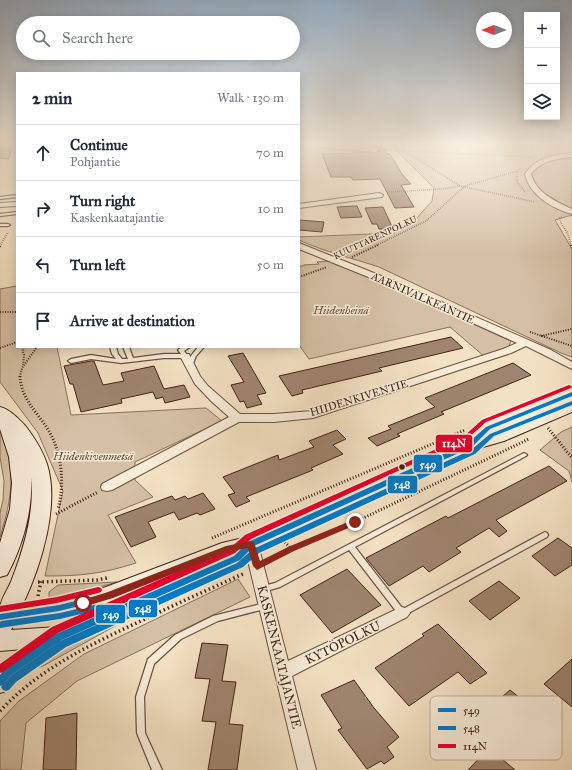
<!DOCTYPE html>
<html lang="en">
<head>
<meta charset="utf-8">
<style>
  :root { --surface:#fff; --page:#f2f2f3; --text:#1f2937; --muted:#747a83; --line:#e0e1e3 }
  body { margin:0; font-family:"IM FELL Great Primer",serif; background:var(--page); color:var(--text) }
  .controls { position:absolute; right:12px; top:12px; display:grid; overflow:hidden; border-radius:0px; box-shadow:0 2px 10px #0003 }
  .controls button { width:36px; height:36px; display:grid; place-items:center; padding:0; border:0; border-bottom:1px solid var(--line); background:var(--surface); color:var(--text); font:20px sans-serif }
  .compass { position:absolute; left:476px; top:12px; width:36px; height:36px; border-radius:50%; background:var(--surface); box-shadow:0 2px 10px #0003; rotate:270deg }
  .stop { position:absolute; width:12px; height:12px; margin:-9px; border:3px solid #8f2418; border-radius:50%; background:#fff }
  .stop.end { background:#8f2418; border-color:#fff; box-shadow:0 1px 4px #0008 }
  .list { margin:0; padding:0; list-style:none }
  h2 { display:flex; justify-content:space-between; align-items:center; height:52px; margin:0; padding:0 16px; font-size:17px }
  h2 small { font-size:13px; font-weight:400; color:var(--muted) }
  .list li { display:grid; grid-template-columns:26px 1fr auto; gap:12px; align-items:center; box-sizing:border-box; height:56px; padding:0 16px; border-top:1px solid var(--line) }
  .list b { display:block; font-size:15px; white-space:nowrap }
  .list p { margin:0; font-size:13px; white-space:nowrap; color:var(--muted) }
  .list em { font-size:13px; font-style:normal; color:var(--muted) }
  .icon { flex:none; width:22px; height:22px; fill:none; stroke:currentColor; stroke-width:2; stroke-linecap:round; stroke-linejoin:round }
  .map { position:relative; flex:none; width:572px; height:770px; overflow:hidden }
  .search { position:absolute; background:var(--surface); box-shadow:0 2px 10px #0003; left:16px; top:16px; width:284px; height:44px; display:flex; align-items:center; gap:10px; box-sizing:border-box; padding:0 14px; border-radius:22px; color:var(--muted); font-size:15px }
  .panel { position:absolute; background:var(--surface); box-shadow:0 2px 10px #0003; left:16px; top:72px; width:284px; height:276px; border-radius:0px }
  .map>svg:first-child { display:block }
</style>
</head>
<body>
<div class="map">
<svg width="572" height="770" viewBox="0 0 572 770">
  <rect width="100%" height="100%" fill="#f3e1c3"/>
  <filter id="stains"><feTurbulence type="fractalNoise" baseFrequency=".005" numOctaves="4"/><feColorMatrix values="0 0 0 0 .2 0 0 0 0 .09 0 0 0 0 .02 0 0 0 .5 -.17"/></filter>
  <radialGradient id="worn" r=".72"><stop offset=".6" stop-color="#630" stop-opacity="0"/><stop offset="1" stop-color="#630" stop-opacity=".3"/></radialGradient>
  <!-- green -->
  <path fill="#d5c0a5" stroke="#8c705c" d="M 395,145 L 563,145 L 572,150 L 572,152 C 561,155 544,156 535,163 C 531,166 531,170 528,174 L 538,192 L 572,215 L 555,220 L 572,249 L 572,357 L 561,353 L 379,267 C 352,258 325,252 299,240 L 299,237 L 394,233 L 415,220 L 432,201 L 434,188 L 397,151 Z
    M 572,156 L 572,210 L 544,193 L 533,183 L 532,172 L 542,163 Z
    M 328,261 L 370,277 L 511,341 L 507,351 L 485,357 L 450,327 L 309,359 L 299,345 L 299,267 L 304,265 L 319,264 L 317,262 Z
    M 17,286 L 17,347 L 57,347 L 71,415 L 206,408 L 222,421 L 135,462 L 135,480 L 153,497 L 108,515 L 136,563 C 102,574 80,576 45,576 L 63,491 L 38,433 L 0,382 L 0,289 Z
    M 572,427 L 572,482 L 569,471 L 540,450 L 561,432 Z
    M 0,430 C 17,467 12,499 0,537 L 0,513 L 3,500 L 4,481 L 0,457 Z
    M 238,565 L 243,566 L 124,621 L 43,666 L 29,670 L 71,641 Z
    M 238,579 L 250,597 L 77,681 L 26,723 L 21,770 L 0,770 L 0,721 L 19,701 L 84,654 Z
    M 117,582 L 67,596 L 49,597 L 49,592 L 58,585 Z"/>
  <!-- building -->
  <path fill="#9f856f" stroke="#432113" d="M 0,145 L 12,145 L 9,159 L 0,158 Z
    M 353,145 L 382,145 L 387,154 L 390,154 L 402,174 L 411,184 L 401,185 L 414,207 L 395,208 L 380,179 L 353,180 L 351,177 L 331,177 L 322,154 L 354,153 L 353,152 L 376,153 L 380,150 L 376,146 Z
    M 357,206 L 362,217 L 341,218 L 337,207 Z
    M 383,207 L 393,229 L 379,229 L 377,224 L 372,224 L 365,208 Z
    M 299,220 L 324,222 L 322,232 L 299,230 Z
    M 451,337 L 463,348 L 379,368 L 382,371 L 302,390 L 303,393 L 292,396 L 279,376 Z
    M 243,353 L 266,393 L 257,395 L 262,404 L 247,408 L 244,401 L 240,402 L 231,385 L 244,382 L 228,356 Z
    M 91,361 L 94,361 L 103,385 L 124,381 L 121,373 L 154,366 L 164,389 L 184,385 L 190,397 L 165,403 L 163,397 L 156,399 L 153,392 L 121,399 L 122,403 L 81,412 L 73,384 L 70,384 L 64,366 Z
    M 513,363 L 531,375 L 441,412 L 444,414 L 397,434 L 400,436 L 377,446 L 368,438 L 391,429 L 388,426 L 435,407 L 425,398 Z
    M 337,430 L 346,439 L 333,445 L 343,454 L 311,468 L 313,470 L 246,497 L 250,501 L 236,507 L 228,495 L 235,493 L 223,477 L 278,455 L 279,460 L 314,447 L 309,441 Z
    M 549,466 L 567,481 L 496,520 L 507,531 L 499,537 L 489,528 L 456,548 L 461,552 L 429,572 L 423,566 L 389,586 L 366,558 L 446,516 L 448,518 Z
    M 203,493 L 215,509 L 200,515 L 197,513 L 179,520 L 174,512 L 148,522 L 156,537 L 131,547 L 115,517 L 172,496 L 175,500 L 185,496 L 188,499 Z
    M 558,538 L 572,548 L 572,565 L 555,576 L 532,556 Z
    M 347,569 L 381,605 L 332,633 L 300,595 Z
    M 499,581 L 520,598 L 490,620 L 469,601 Z
    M 438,624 L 487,673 L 470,684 L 458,672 L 409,706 L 375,668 L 424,636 L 422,634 Z
    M 202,643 L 228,645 L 222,681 L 236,682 L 229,724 L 243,725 L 237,770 L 208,770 L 216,722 L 202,721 L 210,679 L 195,678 Z
    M 572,659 L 572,707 L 544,684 Z
    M 354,680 L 374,708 L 399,737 L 387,747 L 394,757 L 384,764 L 381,761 L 367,769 L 338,730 L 342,728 L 321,695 Z
    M 510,690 L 525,702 L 529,698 L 561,726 L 536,750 L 504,720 L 509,716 L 495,703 Z
    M 77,713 L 76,770 L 43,770 L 46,718 Z
    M 489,748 L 515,770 L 468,770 Z"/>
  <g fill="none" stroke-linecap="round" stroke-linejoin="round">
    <defs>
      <path id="service" d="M 17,195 L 17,197 L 0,199 L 0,197 Z
        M 17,212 L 17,214 L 0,216 L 0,214 Z
        M 0,224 L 8,224 L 10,225 L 8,226 L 0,226 Z
        M 110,347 L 116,347 L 118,354 L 122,359 L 128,359 L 123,347 L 129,347 L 133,358 L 164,354 L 181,354 L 178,350 C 181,347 185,347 190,347 L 184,351 L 188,356 L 185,358 L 164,358 L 121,363 L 91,359 L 71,363 L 68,361 L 71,359 L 91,355 L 116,359 L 112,354 Z
        M 198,347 L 204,347 L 196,356 L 192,366 L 188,366 L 187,365 L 191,356 Z
        M 524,453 L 526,454 L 527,455 L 526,456 L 355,547 L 403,609 L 543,533 L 545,532 L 547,533 L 548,535 L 547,537 L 405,615 L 402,616 L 399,615 L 349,550 L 280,587 L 263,592 L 260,591 L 259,589 L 260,587 L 275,583 Z
        M 265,603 L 268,604 L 269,606 L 268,608 L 218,621 L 181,639 L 154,664 L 144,697 L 145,733 L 162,770 L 152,770 L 137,733 L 136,697 L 148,659 L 175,635 L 213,616 Z"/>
      <path id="minor" d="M 299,145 L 304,145 L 299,147 Z
        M 314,145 L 337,145 L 376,148 L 379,150 L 376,152 L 317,147 Z
        M 572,153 L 572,157 C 557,159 541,160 531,174 C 536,193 555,201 572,209 L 572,214 C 553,209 529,195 525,174 C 536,158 553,155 572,153 Z
        M 379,193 L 383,195 L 382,197 L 299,208 L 299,204 Z
        M 17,202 L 17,206 L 0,207 L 0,203 Z
        M 299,243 L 394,281 L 551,350 L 572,362 L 572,369 L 526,346 L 511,353 L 313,418 L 274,422 L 239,422 L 112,490 L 107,491 L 102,490 L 101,487 L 102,484 L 229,417 L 211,401 L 195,384 L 180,356 L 181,354 L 189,354 L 200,376 L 208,386 L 240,414 L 274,414 L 312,411 L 503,349 L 517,343 L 388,285 L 299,249 Z
        M 251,539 L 256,540 L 258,544 L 288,661 L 397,609 L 402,607 L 407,609 L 410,613 L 407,617 L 292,676 L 316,770 L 298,770 L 244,544 L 246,540 Z"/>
      <path id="secondary" d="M 572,389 L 572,400 L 494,432 L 572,401 L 572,412 L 504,441 L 476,449 L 346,507 L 258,549 L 244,564 L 67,644 L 15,680 L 9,690 L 0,693 L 0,665 L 23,649 L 0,651 C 0,637 0,621 0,608 C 1,598 9,588 12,579 C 24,548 35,511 31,477 C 33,509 23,546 7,575 L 0,577 L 0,543 L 10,509 L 12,483 L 9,457 L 0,429 L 0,407 C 10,409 24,423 30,432 C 37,442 43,452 47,464 C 60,505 41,566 23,604 L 83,594 L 106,587 L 222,543 L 247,537 L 332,497 L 466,440 L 482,424 ZM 116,602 L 57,627 L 11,630 L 14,624 L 83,612 Z"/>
    </defs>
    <!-- service casing -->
    <use href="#service" stroke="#6f513f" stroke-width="2.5"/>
    <!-- minor casing -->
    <use href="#minor" stroke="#6f513f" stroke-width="2"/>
    <!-- secondary casing -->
    <use href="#secondary" stroke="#432113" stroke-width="2"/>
    <!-- path-far3 -->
    <path stroke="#432113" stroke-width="1.5" stroke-dasharray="0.5 1.5" stroke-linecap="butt" d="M 401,145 L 403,150 L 460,186 L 535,202
      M 527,145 L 552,149
      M 531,146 L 535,156
      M 385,150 L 534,157
      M 0,151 L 17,150
      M 8,152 L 17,153
      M 0,156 L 10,151
      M 521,168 L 517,171 L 517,182 L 525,192
      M 389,192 L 441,189 L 460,186
      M 562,217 L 560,218 L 560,221 L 568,234 L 571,246
      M 0,246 L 8,232
      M 375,246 L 426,221 L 465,186 L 517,171"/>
    <!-- path-far2 -->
    <path stroke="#432113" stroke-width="2" stroke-dasharray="1 1.5" stroke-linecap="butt" d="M 571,245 L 572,248
      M 0,247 L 1,245
      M 352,257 L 378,245
      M 299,277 L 327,267
      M 0,312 L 17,312
      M 530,332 L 572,346
      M 541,336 L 572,329
      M 22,347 L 24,355 L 23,366
      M 0,348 L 17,342
      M 20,377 L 22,368 L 37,347"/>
    <!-- path-far1 -->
    <path stroke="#432113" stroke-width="3" stroke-dasharray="1 2" stroke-linecap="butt" d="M 20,376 C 21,398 36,411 47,428 C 62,451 65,483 58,509
      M 548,428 L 572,458
      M 56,514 L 98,492
      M 212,538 L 465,430
      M 285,542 L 290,548
      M 293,548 L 355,522 L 529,439"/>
    <!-- path -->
    <path stroke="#432113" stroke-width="3.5" stroke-dasharray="1.5 3" stroke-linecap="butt" d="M 289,547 L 291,549
      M 269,560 L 295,547
      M 38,582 L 97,580 L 107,578
      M 38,596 L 41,581
      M 0,711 C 41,667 92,644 145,619 C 178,603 212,588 245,573"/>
    <!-- service -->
    <use href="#service" fill="#f7ecd8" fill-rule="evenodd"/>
    <!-- minor -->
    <use href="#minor" fill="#f7ecd8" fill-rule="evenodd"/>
    <!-- secondary -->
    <use href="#secondary" fill="#f7ecd8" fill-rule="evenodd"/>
    <defs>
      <path id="bus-1" d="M 572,392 L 572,396 L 490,429 L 472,447 L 254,546 L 240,560 L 62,640 L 10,676 L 3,685 L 0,686 L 0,675 L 4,670 L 56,634 L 234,556 L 248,542 L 468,443 L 486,427 Z
        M 100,595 L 103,596 L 104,598 L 103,600 L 100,601 L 59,611 L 0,620 L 0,614 L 59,605 Z"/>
      <path id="bus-2" d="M 572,401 L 572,405 L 494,436 L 475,454 L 259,553 L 243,567 L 66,647 L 16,682 L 9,690 L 6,691 L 3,690 L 1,687 L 10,676 L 60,641 L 237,563 L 253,549 L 471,450 L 490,434 Z
        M 102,603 L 105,604 L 106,606 L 105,608 L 102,609 L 60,619 L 0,628 L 0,622 L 1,621 L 60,613 Z"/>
      <path id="bus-3" d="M 569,385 L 571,386 L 572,387 L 571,388 L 486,422 L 467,439 L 251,539 L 235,553 L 58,633 L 3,672 L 0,673 L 0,664 L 52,627 L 229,549 L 245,535 L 463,437 L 482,420 Z
        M 98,587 L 101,588 L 102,590 L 101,592 L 98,593 L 57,603 L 0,612 L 0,606 L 57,597 Z"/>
    </defs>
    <!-- bus-1 casing -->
    <use href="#bus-1" stroke="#f7ecd8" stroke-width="3"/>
    <!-- bus-2 casing -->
    <use href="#bus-2" stroke="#f7ecd8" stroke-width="3"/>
    <!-- bus-3 casing -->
    <use href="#bus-3" stroke="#f7ecd8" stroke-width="3"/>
    <!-- bus-1 -->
    <use href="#bus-1" fill="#007ac9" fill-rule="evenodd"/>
    <!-- bus-2 -->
    <use href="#bus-2" fill="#007ac9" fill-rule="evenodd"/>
    <!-- bus-3 -->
    <use href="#bus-3" fill="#e4002b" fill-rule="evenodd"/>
  </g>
  <!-- sky -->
  <linearGradient id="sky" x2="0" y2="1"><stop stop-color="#94acc1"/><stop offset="0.57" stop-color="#faf2e4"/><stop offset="1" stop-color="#faf2e4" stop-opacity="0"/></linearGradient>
  <rect width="572" height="253" fill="url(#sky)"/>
  <!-- route -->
  <path fill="#8f2418" d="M 355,519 L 359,522 L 358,524 L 294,551 L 257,570 L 253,566 L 248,548 L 230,551 L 113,598 L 83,607 L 79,603 L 80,601 L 108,592 L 226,546 L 251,541 L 254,542 L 260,561 L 288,547 Z"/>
  <!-- markers -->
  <circle fill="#432113" stroke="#f7ecd8" stroke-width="1.5" cx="402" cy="467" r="3.5"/>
  <g text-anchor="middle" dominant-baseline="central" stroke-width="3" stroke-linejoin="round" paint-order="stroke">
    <!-- far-street labels -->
    <g font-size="9" fill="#432113" stroke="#f7ecd8">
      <text transform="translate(375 237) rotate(-25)">KUUTTARENPOLKU</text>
    </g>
    <!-- street labels -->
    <g font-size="11" fill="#432113" stroke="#f7ecd8">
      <text transform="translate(423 298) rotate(24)">AARNIVALKEANTIE</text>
      <text transform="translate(359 398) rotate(-17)">HIIDENKIVENTIE</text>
    </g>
    <!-- park labels -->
    <g font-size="11" font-style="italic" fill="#684938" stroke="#f7ecd8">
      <text x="341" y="310">Hiidenheinä</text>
      <text x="93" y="456">Hiidenkivenmetsä</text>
    </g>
    <!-- near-street labels -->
    <g font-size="13" fill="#432113" stroke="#f7ecd8">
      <text transform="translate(343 643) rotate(-26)">KYTÖPOLKU</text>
      <text transform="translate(279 657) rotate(76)">KASKENKAATAJANTIE</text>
    </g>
  </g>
  <!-- legend -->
  <rect x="430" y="696" width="132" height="64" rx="6" fill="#f7ecd8" stroke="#c1af9d" stroke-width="1"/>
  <rect x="438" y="708" width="18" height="4" fill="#007ac9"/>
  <rect x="438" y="726" width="18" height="4" fill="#007ac9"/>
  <rect x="438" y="744" width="18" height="4" fill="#e4002b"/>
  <g font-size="11" fill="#432113">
    <text x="463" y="714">549</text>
    <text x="463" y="732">548</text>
    <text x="463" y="750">114N</text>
  </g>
  <g stroke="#f7ecd8" stroke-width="1.5">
    <rect x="435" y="434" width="38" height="19" rx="4" fill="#e4002b"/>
    <rect x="413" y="454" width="30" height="19" rx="4" fill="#007ac9"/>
    <rect x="387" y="475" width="31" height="19" rx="4" fill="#007ac9"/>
    <rect x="128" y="599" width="30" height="19" rx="4" fill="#007ac9"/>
    <rect x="95" y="604" width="31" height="20" rx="4" fill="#007ac9"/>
  </g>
  <g font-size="11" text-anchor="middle" font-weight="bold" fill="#fff">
    <text x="454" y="447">114N</text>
    <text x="428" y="468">549</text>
    <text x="402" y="488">548</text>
    <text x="143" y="612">548</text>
    <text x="111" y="618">549</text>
  </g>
  <rect width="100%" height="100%" filter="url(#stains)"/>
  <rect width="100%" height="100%" fill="url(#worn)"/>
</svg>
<div class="controls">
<button>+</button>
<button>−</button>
<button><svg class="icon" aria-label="layers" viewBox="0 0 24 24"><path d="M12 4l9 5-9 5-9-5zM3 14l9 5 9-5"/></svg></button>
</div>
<svg class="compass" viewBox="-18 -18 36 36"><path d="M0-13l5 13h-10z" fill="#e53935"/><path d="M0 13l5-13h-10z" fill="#747a83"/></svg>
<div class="stop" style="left:83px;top:603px"></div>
<div class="stop end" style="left:355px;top:522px"></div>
<div class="search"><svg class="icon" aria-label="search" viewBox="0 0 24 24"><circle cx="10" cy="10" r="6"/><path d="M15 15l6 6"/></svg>Search here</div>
<section class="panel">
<h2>2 min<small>Walk · 130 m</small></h2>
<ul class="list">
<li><svg class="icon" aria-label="ahead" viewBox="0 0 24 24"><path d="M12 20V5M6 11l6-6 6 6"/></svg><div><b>Continue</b><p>Pohjantie</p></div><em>70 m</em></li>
<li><svg class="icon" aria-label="right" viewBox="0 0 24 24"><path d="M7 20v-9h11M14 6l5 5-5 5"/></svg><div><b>Turn right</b><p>Kaskenkaatajantie</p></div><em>10 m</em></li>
<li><svg class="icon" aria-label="left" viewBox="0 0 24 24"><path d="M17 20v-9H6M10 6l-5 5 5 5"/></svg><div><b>Turn left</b></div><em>50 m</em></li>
<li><svg class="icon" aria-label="arrive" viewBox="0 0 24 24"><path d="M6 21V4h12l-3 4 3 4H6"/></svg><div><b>Arrive at destination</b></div></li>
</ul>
</section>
</div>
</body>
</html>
